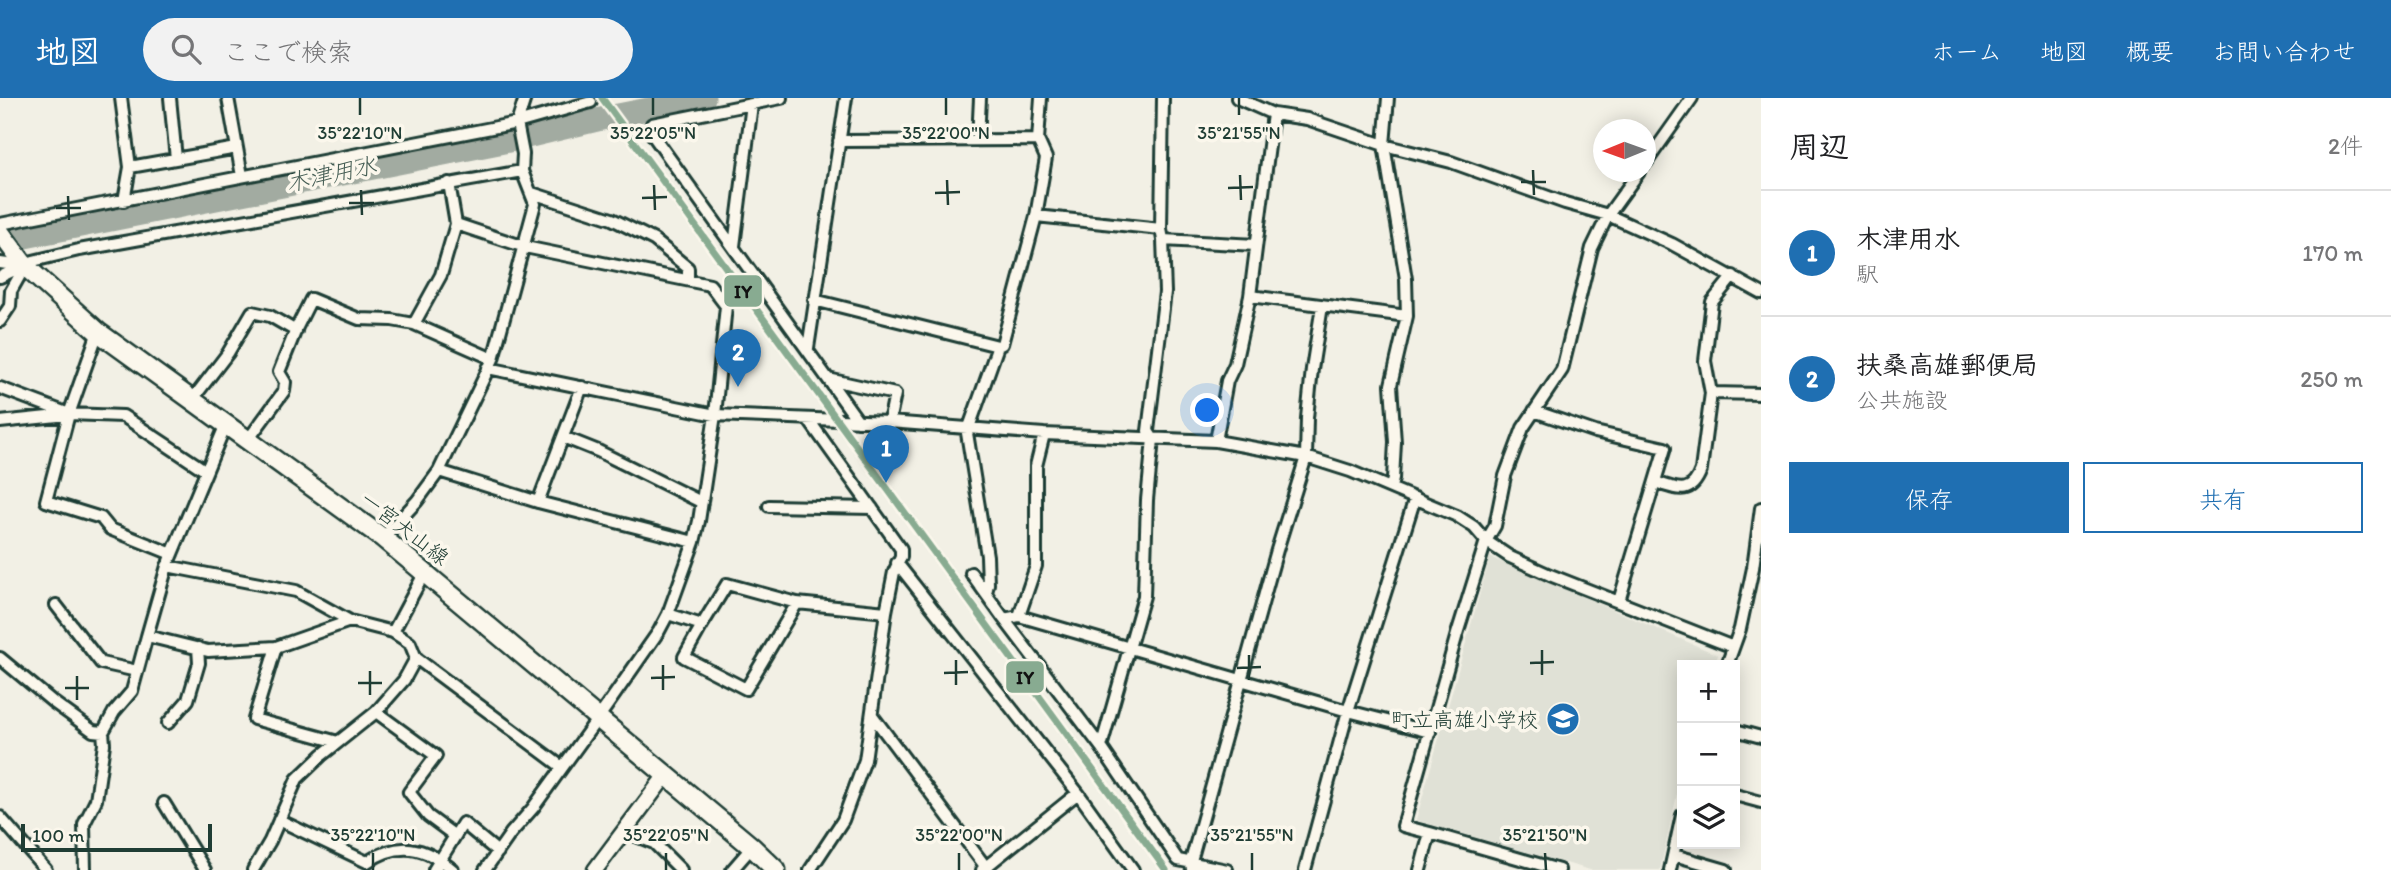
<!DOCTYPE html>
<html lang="ja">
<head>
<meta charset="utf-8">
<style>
  :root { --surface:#fff; --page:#f2f2f2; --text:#202124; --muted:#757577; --line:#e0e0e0; --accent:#1f6fb2 }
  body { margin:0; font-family:Itim,"Klee One",sans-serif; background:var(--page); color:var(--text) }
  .controls { position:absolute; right:21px; bottom:21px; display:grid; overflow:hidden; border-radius:0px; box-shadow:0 4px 18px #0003 }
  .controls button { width:63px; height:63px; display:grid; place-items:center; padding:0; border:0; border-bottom:2px solid var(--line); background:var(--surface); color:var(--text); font:35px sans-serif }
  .compass { position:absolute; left:1593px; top:21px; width:63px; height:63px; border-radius:50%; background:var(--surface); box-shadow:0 4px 18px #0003; rotate:269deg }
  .scale { position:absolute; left:21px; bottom:18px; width:191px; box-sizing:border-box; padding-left:7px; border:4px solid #1f3d34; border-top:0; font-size:19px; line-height:24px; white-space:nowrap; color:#1f3d34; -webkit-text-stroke:5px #fbf7ec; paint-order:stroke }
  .you { position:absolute; left:1208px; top:313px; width:24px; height:24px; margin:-18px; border:5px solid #fff; border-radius:50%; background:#1a73e8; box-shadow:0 0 0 10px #1a73e833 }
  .badge { display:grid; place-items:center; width:46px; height:46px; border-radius:50%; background:var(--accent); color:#fff; font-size:23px; font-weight:700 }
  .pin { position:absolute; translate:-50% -58px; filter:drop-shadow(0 2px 4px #0008) }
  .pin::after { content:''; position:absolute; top:37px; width:24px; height:21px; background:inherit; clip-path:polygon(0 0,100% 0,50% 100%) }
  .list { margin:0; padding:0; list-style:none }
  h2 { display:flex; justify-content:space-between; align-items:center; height:91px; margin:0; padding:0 28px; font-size:30px }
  h2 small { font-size:23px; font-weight:400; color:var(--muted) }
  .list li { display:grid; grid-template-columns:46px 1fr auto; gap:21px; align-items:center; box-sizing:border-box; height:126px; padding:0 28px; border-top:2px solid var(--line) }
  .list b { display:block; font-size:26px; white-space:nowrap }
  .list p { margin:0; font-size:23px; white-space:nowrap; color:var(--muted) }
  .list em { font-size:23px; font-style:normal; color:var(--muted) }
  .actions { display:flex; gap:14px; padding:21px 28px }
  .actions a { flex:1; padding:16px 0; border:2px solid var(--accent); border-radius:0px; text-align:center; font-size:24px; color:var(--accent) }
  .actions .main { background:var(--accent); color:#fff }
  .icon { flex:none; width:38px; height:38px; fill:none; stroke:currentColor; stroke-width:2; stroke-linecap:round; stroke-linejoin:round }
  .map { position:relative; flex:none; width:1761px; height:772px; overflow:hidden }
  header { display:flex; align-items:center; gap:42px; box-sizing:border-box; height:98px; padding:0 35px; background:var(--accent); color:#fff }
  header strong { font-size:33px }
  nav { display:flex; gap:38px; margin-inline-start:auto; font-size:24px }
  .search { width:490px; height:63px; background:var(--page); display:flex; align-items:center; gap:18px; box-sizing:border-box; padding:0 24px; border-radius:38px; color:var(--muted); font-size:26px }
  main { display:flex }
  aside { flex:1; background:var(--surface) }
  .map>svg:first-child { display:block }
</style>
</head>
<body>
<header>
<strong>地図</strong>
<div class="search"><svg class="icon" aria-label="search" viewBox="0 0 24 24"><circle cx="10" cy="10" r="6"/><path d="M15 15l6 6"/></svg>ここで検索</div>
<nav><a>ホーム</a><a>地図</a><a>概要</a><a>お問い合わせ</a></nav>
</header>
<main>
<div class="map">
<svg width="1761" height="772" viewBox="0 0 1761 772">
  <rect width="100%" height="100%" fill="#f2f0e5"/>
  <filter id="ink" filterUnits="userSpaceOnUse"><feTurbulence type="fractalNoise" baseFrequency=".0143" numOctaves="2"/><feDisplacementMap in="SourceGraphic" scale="14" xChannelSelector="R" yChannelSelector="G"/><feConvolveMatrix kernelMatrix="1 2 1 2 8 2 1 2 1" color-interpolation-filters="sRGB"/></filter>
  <g filter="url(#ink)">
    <!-- built -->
    <path fill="#e0e1d6" d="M 1490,459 L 1718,557 L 1715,567 L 1682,567 L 1682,674 L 1660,772 L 1590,772 L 1416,722 Z"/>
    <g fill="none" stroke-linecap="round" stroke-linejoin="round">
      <!-- river -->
      <path stroke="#a2aba1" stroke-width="23" d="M 0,144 L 514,42 L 618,17 L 704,0"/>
      <defs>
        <path id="minor" d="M 121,0 L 130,69
          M 170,0 L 176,61
          M 228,0 L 242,78
          M 1237,0 L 1273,16 L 1307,21 L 1384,47 L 1451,64 L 1565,105 L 1608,117 L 1672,146 L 1761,195
          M 1388,0 L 1384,47 L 1406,181 L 1407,218 L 1391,287 L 1395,344 L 1393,381 L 1391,389
          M 652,26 L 781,0
          M 652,36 L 828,281 L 895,296 L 889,324
          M 978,42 L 980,0
          M 839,43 L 1038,42
          M 1646,65 L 1692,0
          M 449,85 L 456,126
          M 532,95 L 612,121 L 654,142 L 688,170 L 688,182
          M 124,103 L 130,69 L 237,50
          M 1036,118 L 1161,131
          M 0,126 L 517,25 L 591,4
          M 1163,142 L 1256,147
          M 734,148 L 752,6
          M 0,165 L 22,168
          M 0,179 L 33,163 L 79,152 L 522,73
          M 1250,198 L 1407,218
          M 814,202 L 998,248
          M 0,223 L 10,208 L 11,193 L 24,170
          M 98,234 L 69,316 L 46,403 L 101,420 L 110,431 L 172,456
          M 808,250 L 846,0
          M 488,270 L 715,317 L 889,324 L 1044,336 L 1216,343 L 1306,359 L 1350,373 L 1457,418 L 1474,429 L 1486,443 L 1510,459 L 1550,477 L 1733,549
          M 828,281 L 858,323
          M 0,290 L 69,316 L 123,318 L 206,373
          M 1711,295 L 1761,296
          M 192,302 L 228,255 L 252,214 L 270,218 L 296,233
          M 1534,313 L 1595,334 L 1665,350 L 1619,503
          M 808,321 L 901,451 L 901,459 L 894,474 L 886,514 L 865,662 L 843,722 L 810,772
          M 0,324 L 67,317
          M 563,339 L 598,353 L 701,404
          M 248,342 L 284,293 L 285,284 L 279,274 L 297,229 L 311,201 L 359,221 L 392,222 L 414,226
          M 1216,343 L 1227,283 L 1235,266 L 1250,198 L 1273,16
          M 439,373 L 538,404 L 694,444
          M 1655,384 C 1677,391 1691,399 1701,372 L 1711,295 L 1705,263 L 1712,204 L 1733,178
          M 538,404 L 582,289
          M 769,408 L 872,410
          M 383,440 L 417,403 L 439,373 L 493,261 L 535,106 L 522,73 L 523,56 L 517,25 L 525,0
          M 169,463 L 226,326
          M 897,465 L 1078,695 L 1133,772
          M 971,475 L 1004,521
          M 986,495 L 988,486 L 987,458 L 967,335 L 998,248 L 1002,246 L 1036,118 L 1046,60 L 1038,42 L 1041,0
          M 56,507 L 101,565 L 137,573
          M 668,516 L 702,527 L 727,486 L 797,505 L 886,514
          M 1019,518 L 1036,468 L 1036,368 L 1044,336
          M 350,523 L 296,493 L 167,468 L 147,538 L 208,553 L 276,549 L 350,523 L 393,534
          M 702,527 L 684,559 L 746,591 L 797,505
          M 276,549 L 254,621 L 338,644
          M 0,560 L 53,604 L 93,633 L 103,634
          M 416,560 L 562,669
          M 1727,567 L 1740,531 L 1753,470 L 1761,410
          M 376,614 L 436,658 L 409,694 L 428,718 L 455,738
          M 872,617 L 988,772
          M 168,625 L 188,602 L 199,565 L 198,550
          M 1735,632 L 1761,639
          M 1101,649 L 1144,498 L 1147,402 L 1153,341 L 1148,333 L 1165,194 L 1163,142 L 1161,131 L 1163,0
          M 1735,697 L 1761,704
          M 164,705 L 205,772
          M 0,719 L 46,772
          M 279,722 L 367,764 C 399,743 424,748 453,772
          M 624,733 L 654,745 L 681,772
          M 1430,735 L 1403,728 L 1457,536 L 1486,443 L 1495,428 L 1505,378 L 1523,330 L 1562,272 L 1592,150 L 1608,117 L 1639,74
          M 1674,757 L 1726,772
          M 85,772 L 84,726 L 96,702 L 104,646 L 103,634 L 114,614 L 132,593 L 147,538
          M 253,772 L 270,743 L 297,681 L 322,657 L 376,614 L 404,582 L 416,560 L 410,545 L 393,534 L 425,474
          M 434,772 L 463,725 L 498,754
          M 485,772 L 511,735 L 533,710 L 606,609 L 659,533 L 668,516 L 694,444 L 699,423 L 715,317 L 726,208 L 710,187 L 525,149 L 456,126 L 441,177 L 414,226 L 493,261
          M 732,772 L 752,749
          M 982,772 L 1078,695
          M 1192,772 L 1191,763 L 1277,452 L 1306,359 L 1307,320 L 1312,271 L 1322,208
          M 1227,772 L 1178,762 L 1101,649 L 1004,521 L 1019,518 L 1348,613 L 1430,634
          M 1305,772 L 1348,613 L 1415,400
          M 1420,772 L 1430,735 L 1559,772
          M 1670,772 L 1682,717"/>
        <path id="tertiary" d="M 595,772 L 666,677"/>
        <path id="primary" d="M 0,134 L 25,168 L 98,234 L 383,440 L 752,749 L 776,772"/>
      </defs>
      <!-- minor casing -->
      <use href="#minor" stroke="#1f3d34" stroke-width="16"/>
      <!-- tertiary casing -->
      <use href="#tertiary" stroke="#1f3d34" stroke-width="19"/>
      <!-- primary casing -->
      <use href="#primary" stroke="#1f3d34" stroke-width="23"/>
      <!-- minor -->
      <use href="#minor" stroke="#fbf7ec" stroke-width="10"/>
      <!-- tertiary -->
      <use href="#tertiary" stroke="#fbf7ec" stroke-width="14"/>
      <!-- primary -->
      <use href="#primary" stroke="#fbf7ec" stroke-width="18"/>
      <defs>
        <path id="rail-1" d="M 602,0 L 1166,772"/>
      </defs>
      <!-- rail-1 casing -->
      <use href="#rail-1" stroke="#fbf7ec" stroke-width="12"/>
      <!-- rail-1 -->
      <use href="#rail-1" stroke="#88ab91" stroke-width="7"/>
    </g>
  </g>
  <!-- ticks -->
  <path fill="none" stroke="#1f3d34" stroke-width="2.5" d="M 360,0 L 360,17M 653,0 L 653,17M 946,0 L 946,17M 1239,0 L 1239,17M 1533,72 L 1534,97M 1240,77 L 1241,102M 947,82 L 948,107M 1521,84 L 1546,84M 654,87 L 655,112M 1228,90 L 1253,89M 361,92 L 362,117M 935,95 L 960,94M 68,98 L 69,122M 642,100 L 667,99M 349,105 L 374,105M 56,110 L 81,110M 1542,552 L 1542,577M 1249,557 L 1249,582M 956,562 L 956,587M 1530,565 L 1554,564M 663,567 L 663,592M 1237,570 L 1261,569M 370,573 L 370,597M 944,575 L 968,574M 77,578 L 77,602M 651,580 L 675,579M 358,585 L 382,585M 65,590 L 89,590M 373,755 L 373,772M 666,755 L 666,772M 959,755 L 959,772M 1252,755 L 1252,772M 1545,755 L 1546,772"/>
  <!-- icons -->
  <defs>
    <symbol id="school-disc" viewBox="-11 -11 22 22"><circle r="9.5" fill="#1f6fb2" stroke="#fbf7ec"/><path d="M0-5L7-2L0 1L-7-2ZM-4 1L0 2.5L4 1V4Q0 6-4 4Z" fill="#fff"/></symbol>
  </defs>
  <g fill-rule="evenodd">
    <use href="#school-disc" x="1544" y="602" width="38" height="38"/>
  </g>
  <g text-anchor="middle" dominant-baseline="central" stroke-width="7" stroke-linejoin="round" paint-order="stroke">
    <!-- street labels -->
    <g font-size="21" fill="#1f3d34" stroke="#fbf7ec">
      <text transform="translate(405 430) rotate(38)">一宮犬山線</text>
    </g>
    <!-- poi labels -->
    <g font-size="21" fill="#1f3d34" stroke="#fbf7ec" text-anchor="end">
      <text x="1538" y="621">町立高雄小学校</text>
    </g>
    <!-- water labels -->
    <g font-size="23" font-style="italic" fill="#465e55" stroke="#fbf7ec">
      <text transform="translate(331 76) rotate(-12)">木津用水</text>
    </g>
  </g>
  <g font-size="18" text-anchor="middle" fill="#1f3d34" stroke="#fbf7ec" stroke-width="7" stroke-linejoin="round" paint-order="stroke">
    <text x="360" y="41">35°22'10"N</text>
    <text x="653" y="41">35°22'05"N</text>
    <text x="946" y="41">35°22'00"N</text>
    <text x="1239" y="41">35°21'55"N</text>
    <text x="373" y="743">35°22'10"N</text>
    <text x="666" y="743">35°22'05"N</text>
    <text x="959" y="743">35°22'00"N</text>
    <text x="1252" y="743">35°21'55"N</text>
    <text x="1545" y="743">35°21'50"N</text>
  </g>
  <g stroke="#fbf7ec" stroke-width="2.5">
    <rect x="723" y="176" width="40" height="34" rx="7" fill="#88ab91"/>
    <rect x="1005" y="562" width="40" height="34" rx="7" fill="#88ab91"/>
  </g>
  <g font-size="19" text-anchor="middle" font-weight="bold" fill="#111">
    <text x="743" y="200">IY</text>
    <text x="1025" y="586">IY</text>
  </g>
</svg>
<div class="controls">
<button>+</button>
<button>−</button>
<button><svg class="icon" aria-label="layers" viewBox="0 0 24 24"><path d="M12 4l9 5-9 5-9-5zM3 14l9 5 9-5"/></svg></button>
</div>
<svg class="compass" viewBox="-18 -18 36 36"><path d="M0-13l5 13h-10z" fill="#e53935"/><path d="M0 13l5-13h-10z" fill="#757577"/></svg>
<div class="scale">100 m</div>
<div class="you"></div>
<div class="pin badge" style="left:886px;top:385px">1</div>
<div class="pin badge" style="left:738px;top:289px">2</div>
</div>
<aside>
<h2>周辺<small>2件</small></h2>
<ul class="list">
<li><span class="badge">1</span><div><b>木津用水</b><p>駅</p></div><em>170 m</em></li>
<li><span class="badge">2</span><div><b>扶桑高雄郵便局</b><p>公共施設</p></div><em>250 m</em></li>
</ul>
<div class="actions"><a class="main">保存</a><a>共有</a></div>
</aside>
</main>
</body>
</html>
